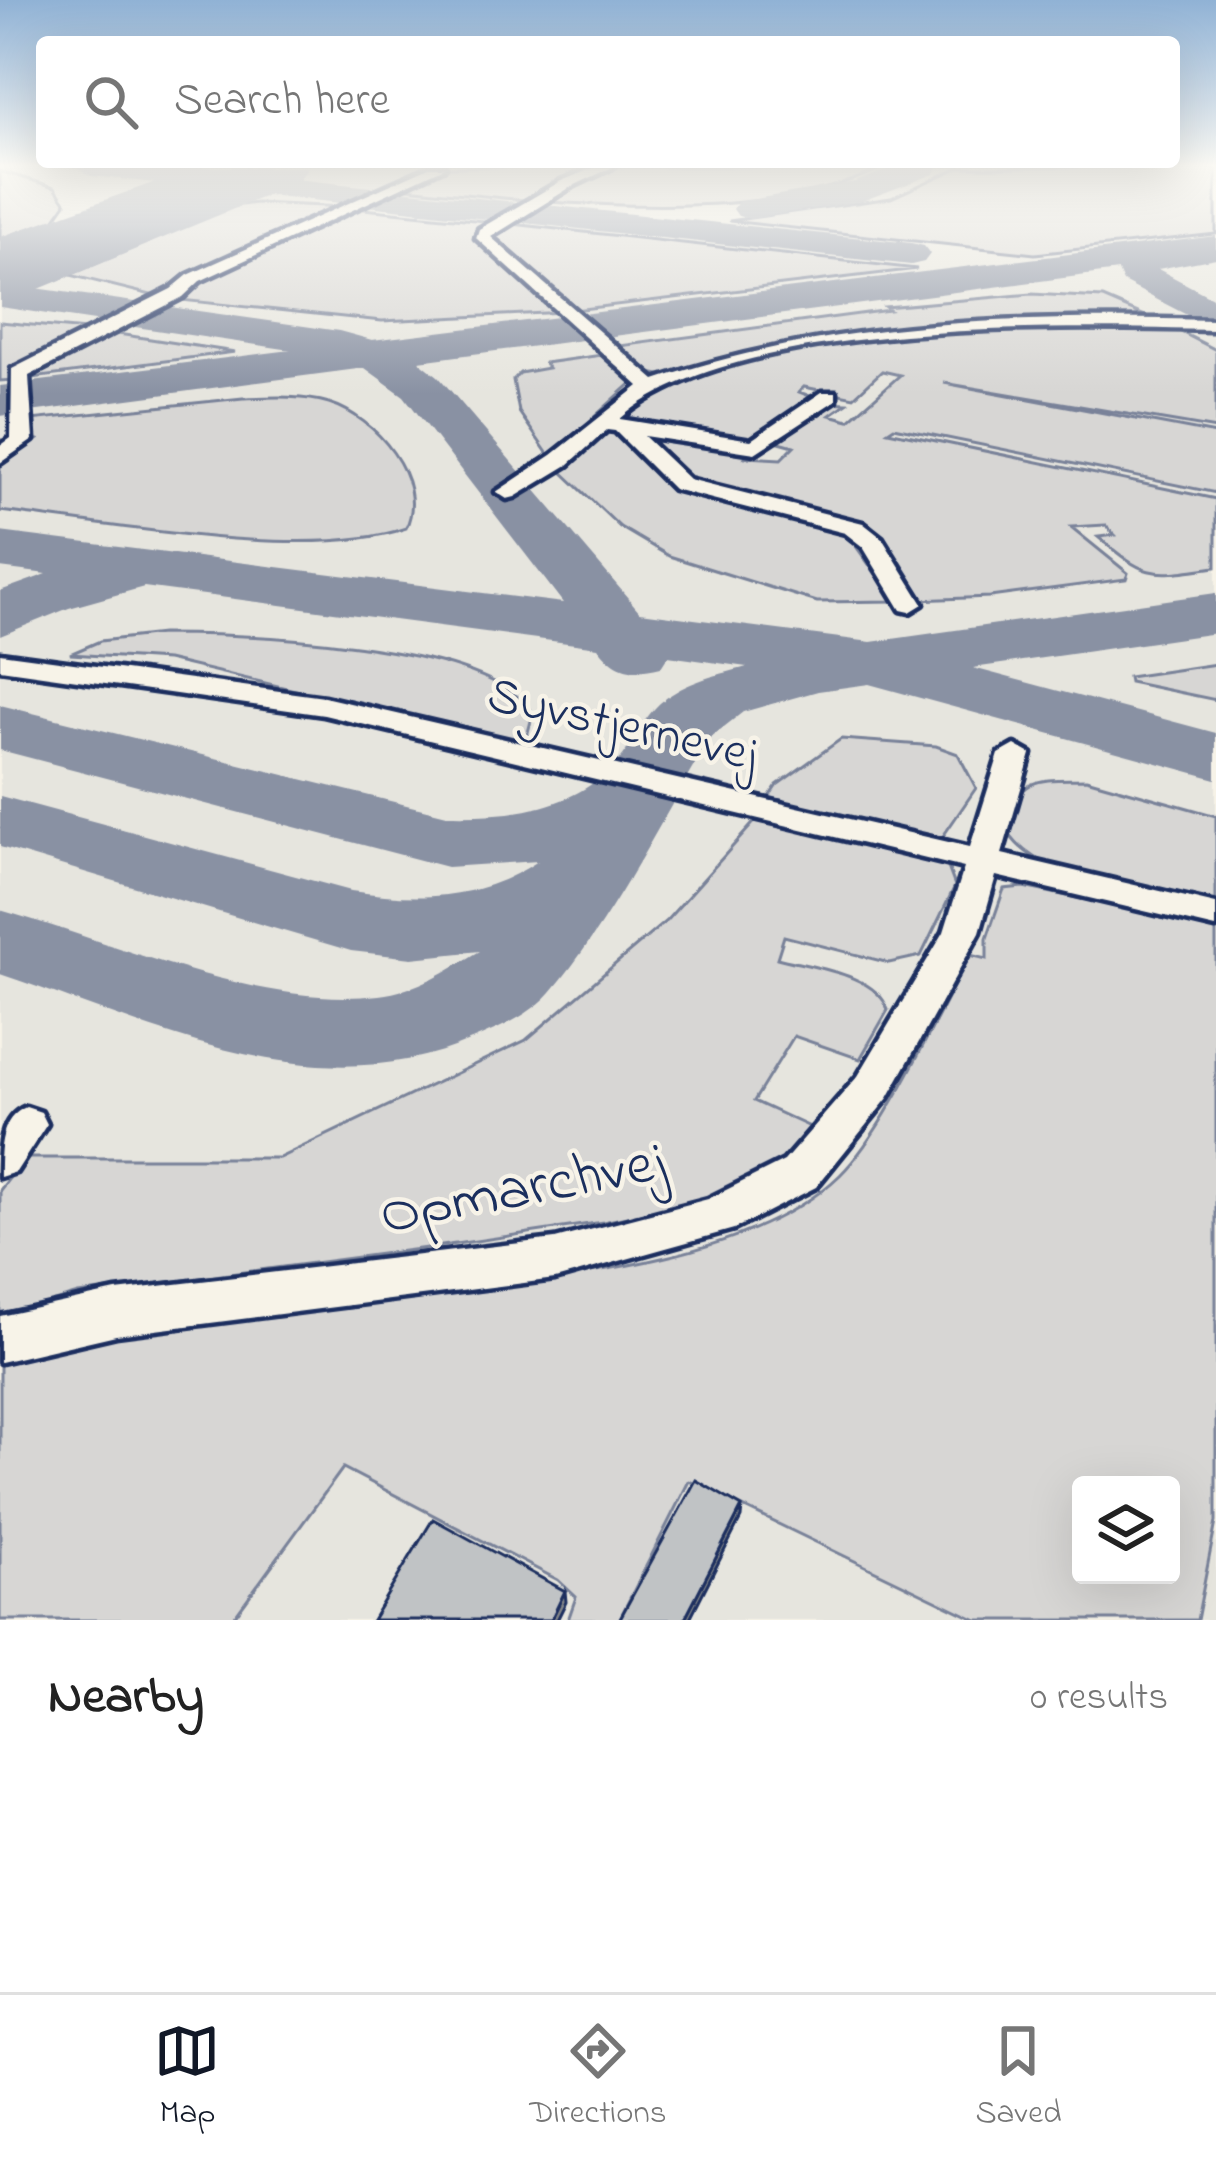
<!DOCTYPE html>
<html lang="en">
<head>
<meta charset="utf-8">
<style>
  :root { --surface:#fff; --page:#f6f6f6; --text:#222; --muted:#767676; --line:#e0e0e0; --accent:#111827 }
  body { margin:0; font-family:"Indie Flower",sans-serif; background:var(--page); color:var(--text) }
  .controls { position:absolute; right:36px; bottom:36px; display:grid; overflow:hidden; border-radius:12px; box-shadow:0 12px 48px #0002 }
  .controls button { width:108px; height:108px; display:grid; place-items:center; padding:0; border:0; border-bottom:3px solid var(--line); background:var(--surface); color:var(--text); font:60px sans-serif }
  .list { margin:0; padding:0; list-style:none }
  h2 { display:flex; justify-content:space-between; align-items:center; height:156px; margin:0; padding:0 48px; font-size:51px }
  h2 small { font-size:39px; font-weight:400; color:var(--muted) }
  .icon { flex:none; width:66px; height:66px; fill:none; stroke:currentColor; stroke-width:2; stroke-linecap:round; stroke-linejoin:round }
  .map { position:relative; flex:none; width:1216px; height:1620px; overflow:hidden }
  .search { position:absolute; background:var(--surface); box-shadow:0 12px 48px #0002; left:36px; right:36px; top:36px; height:132px; display:flex; align-items:center; gap:30px; box-sizing:border-box; padding:0 42px; border-radius:12px; color:var(--muted); font-size:45px }
  .sheet { height:372px; background:var(--surface) }
  nav { display:flex; justify-content:space-around; align-items:center; box-sizing:border-box; height:168px; border-top:3px solid var(--line); background:var(--surface); font-size:33px; color:var(--muted) }
  nav a { display:grid; justify-items:center; gap:6px }
  nav .on { color:var(--accent) }
  .map>svg:first-child { display:block }
</style>
</head>
<body>
<div class="map">
<svg width="1216" height="1620" viewBox="0 0 1216 1620">
  <rect width="100%" height="100%" fill="#f7f3e8"/>
  <filter id="ink" filterUnits="userSpaceOnUse"><feTurbulence type="fractalNoise" baseFrequency=".00833" numOctaves="2"/><feDisplacementMap in="SourceGraphic" scale="24" xChannelSelector="R" yChannelSelector="G"/><feConvolveMatrix kernelMatrix="1 2 1 2 8 2 1 2 1" color-interpolation-filters="sRGB"/></filter>
  <g filter="url(#ink)">
    <!-- built -->
    <path fill="#e6e5de" fill-rule="evenodd" d="M 0,167 L 1216,167 L 1216,1620 L 0,1620 ZM 1081,1485 L 1171,1485 L 1171,1575 L 1081,1575 Z"/>
    <!-- green -->
    <path fill="#d7d6d4" stroke="#798299" stroke-width="3" fill-rule="evenodd" d="M 442,167 L 604,167 L 533,201 L 397,187 Z
      M 613,167 L 885,167 C 782,215 651,206 541,202 Z
      M 960,167 L 1216,167 L 1216,234 L 1035,254 L 729,221 L 891,198 Z
      M 0,171 L 55,187 L 66,203 L 54,220 L 0,239 Z
      M 256,203 L 346,207 L 163,298 L 70,275 L 233,206 Z
      M 353,208 L 495,222 L 477,234 L 478,239 L 565,312 L 382,321 L 171,299 L 198,278 Z
      M 503,223 L 917,269 L 574,310 L 487,238 Z
      M 1032,294 L 1103,298 L 1159,322 L 964,321 L 739,353 L 665,376 L 640,371 L 612,347 L 889,310 L 885,307 Z
      M 0,322 L 97,331 L 13,380 L 0,381 Z
      M 951,327 L 1171,327 L 1216,350 L 1216,429 L 944,383 L 1216,434 L 1216,493 L 894,427 L 888,431 L 1216,499 L 1216,567 C 1151,576 1149,580 1098,537 L 1115,535 L 1105,525 L 1071,527 L 1128,573 L 1126,579 L 990,597 L 918,600 L 870,531 L 684,479 L 630,429 L 740,448 L 748,452 L 745,457 L 781,459 L 794,446 L 776,441 L 827,402 L 847,403 L 830,415 L 849,420 L 900,375 L 882,371 L 854,397 L 804,387 L 799,392 L 815,398 L 752,442 L 626,425 L 621,414 C 716,347 839,343 951,327 Z
      M 105,332 L 235,352 L 25,379 L 28,371 Z
      M 609,354 L 636,379 L 550,457 L 519,412 L 513,380 L 520,373 L 548,368 L 545,363 Z
      M 243,398 C 270,397 302,395 329,403 C 375,417 429,480 406,528 C 309,562 106,523 0,511 L 0,466 L 37,440 L 31,439 L 30,420 Z
      M 610,429 L 669,484 L 756,507 L 769,516 L 845,531 L 895,601 L 817,602 L 669,556 L 620,527 L 559,469 L 602,430 Z
      M 161,634 C 244,634 484,641 533,713 L 525,744 L 167,660 L 70,654 L 100,641 Z
      M 1216,664 L 1216,700 L 1129,682 L 1128,677 Z
      M 841,739 L 936,746 L 958,754 L 976,788 L 939,842 L 767,800 L 777,785 Z
      M 1086,779 L 1216,816 L 1216,906 C 1159,893 1020,883 1003,820 C 1026,774 1039,780 1086,779 Z
      M 759,817 L 946,862 L 955,886 L 921,956 L 889,963 L 784,936 L 777,958 C 809,967 877,973 888,1010 L 860,1059 L 794,1036 L 754,1101 L 810,1127 L 779,1164 L 717,1198 L 603,1222 L 442,1246 L 78,1294 L 0,1317 L 0,1190 L 25,1158 L 279,1158 L 526,1040 L 666,921 Z
      M 1023,887 L 1216,926 L 1216,1522 L 1197,1620 L 977,1620 L 689,1481 L 619,1620 L 568,1620 L 576,1597 L 558,1580 L 343,1468 L 232,1620 L 0,1620 L 0,1359 L 38,1346 C 147,1330 255,1314 363,1299 C 502,1281 737,1275 840,1175 C 887,1129 936,1016 970,955 L 987,959 L 987,938 L 1004,889 ZM 1081,1485 L 1171,1485 L 1171,1575 L 1081,1575 Z"/>
    <g fill="none" stroke-linecap="round" stroke-linejoin="round">
      <!-- taxiway -->
      <path fill="#8991a3" fill-rule="evenodd" d="M 76,167 L 179,167 L 911,243 L 924,246 L 930,254 L 924,262 L 911,265 L 91,176 Z
        M 895,167 L 938,167 L 934,174 L 862,201 L 750,219 L 738,216 L 733,209 L 738,202 L 855,182 Z
        M 1216,236 L 1216,258 L 1158,269 L 1216,300 L 1216,330 L 1123,282 L 1118,271 L 419,361 L 438,376 L 640,612 L 871,642 L 1216,593 L 1216,633 L 973,668 L 1216,733 L 1216,779 L 869,684 L 818,691 L 743,712 L 711,737 C 663,816 610,924 551,992 C 532,1014 500,1028 474,1039 C 315,1109 152,1025 0,974 L 0,910 C 114,942 260,1009 379,995 C 417,991 448,970 480,951 L 412,958 L 351,951 L 0,847 L 0,796 L 351,891 C 419,901 479,901 538,861 L 447,867 L 0,750 L 0,705 L 447,815 C 509,816 564,812 612,768 C 630,752 638,726 655,708 C 680,682 714,676 747,667 L 668,656 L 661,667 C 632,674 617,672 598,647 L 144,587 L 69,608 L 0,636 L 0,591 L 47,574 L 0,568 L 0,532 L 563,603 L 404,396 L 365,368 L 0,416 L 0,386 L 291,350 L 0,307 L 0,283 L 339,331 L 372,340 Z"/>
      <!-- runway -->
      <path fill="#8991a3" fill-rule="evenodd" d="M 198,167 L 308,167 L 297,183 L 34,291 L 0,299 L 0,237 Z"/>
      <defs>
        <path id="minor" d="M 429,167 L 445,167 L 200,281 L 183,297 L 29,376 L 33,440 L 0,463 L 0,446 L 11,438 L 12,369 L 171,289 L 188,275 Z
          M 596,167 L 613,167 L 571,187 L 491,237 L 655,380 C 838,318 1024,316 1216,320 L 1216,330 C 1064,327 737,317 620,419 L 751,440 L 822,392 L 836,392 L 836,400 L 755,453 L 644,436 L 689,479 L 863,523 L 882,538 L 923,604 L 910,612 L 901,610 L 863,547 L 845,533 L 673,489 L 615,431 L 607,430 L 568,465 L 515,497 L 507,499 L 496,492 L 552,455 L 639,386 L 476,238 L 479,229 L 561,181 Z
          M 0,653 L 324,697 L 970,847 L 999,754 L 1015,745 L 1031,754 L 1002,854 L 1216,904 L 1216,928 L 996,876 L 980,932 L 888,1098 L 816,1187 L 734,1229 L 555,1279 L 116,1335 L 0,1362 L 0,1316 L 116,1291 L 555,1239 L 708,1199 L 784,1161 L 858,1076 L 944,932 L 964,868 L 324,715 L 0,669 Z
          M 26,1107 L 41,1112 L 47,1124 L 16,1172 L 0,1177 C 0,1147 0,1118 26,1107 Z"/>
      </defs>
      <!-- minor casing -->
      <use href="#minor" stroke="#1b2f5e" stroke-width="9"/>
      <!-- minor -->
      <use href="#minor" fill="#f7f3e8" fill-rule="evenodd"/>
    </g>
    <!-- shaded-wall -->
    <path fill="#86888a" stroke="#1b2f5e" stroke-width="3" d="M 742,1507 L 741,1518 L 689,1620 L 684,1620 Z
      M 565,1591 L 566,1602 L 557,1620 L 551,1620 Z"/>
    <!-- building -->
    <path fill="#c0c3c5" stroke="#1b2f5e" stroke-width="3" d="M 696,1480 L 742,1507 L 684,1620 L 619,1620 Z
      M 433,1519 L 565,1591 L 551,1620 L 372,1620 Z"/>
  </g>
  <!-- sky -->
  <linearGradient id="sky" x2="0" y2="1"><stop stop-color="#90b2d5"/><stop offset="0.42" stop-color="#fbfaf5"/><stop offset="1" stop-color="#fbfaf5" stop-opacity="0"/></linearGradient>
  <rect width="1216" height="394" fill="url(#sky)"/>
  <g text-anchor="middle" dominant-baseline="central" stroke-width="9" stroke-linejoin="round" paint-order="stroke">
    <!-- street labels -->
    <g font-size="51" fill="#1b2f5e" stroke="#f7f3e8">
      <text transform="translate(622 727) rotate(13)">Syvstjernevej</text>
    </g>
    <!-- near-street labels -->
    <g font-size="60" fill="#1b2f5e" stroke="#f7f3e8">
      <text transform="translate(523 1191) rotate(-11)">Opmarchvej</text>
    </g>
  </g>
</svg>
<div class="controls">
<button><svg class="icon" aria-label="layers" viewBox="0 0 24 24"><path d="M12 4l9 5-9 5-9-5zM3 14l9 5 9-5"/></svg></button>
</div>
<div class="search"><svg class="icon" aria-label="search" viewBox="0 0 24 24"><circle cx="10" cy="10" r="6"/><path d="M15 15l6 6"/></svg>Search here</div>
</div>
<section class="sheet">
<h2>Nearby<small>0 results</small></h2>
<ul class="list">
</ul>
</section>
<nav>
<a class="on"><svg class="icon" aria-label="map" viewBox="0 0 24 24"><path d="M3 6l6-2 6 2 6-2v14l-6 2-6-2-6 2zM9 4v14M15 6v14"/></svg>Map</a>
<a><svg class="icon" aria-label="directions" viewBox="0 0 24 24"><path d="M12 3l9 9-9 9-9-9zM9 14v-3h6M13 9l2 2-2 2"/></svg>Directions</a>
<a><svg class="icon" aria-label="saved" viewBox="0 0 24 24"><path d="M7 4h10v16l-5-4-5 4z"/></svg>Saved</a>
</nav>
</body>
</html>
